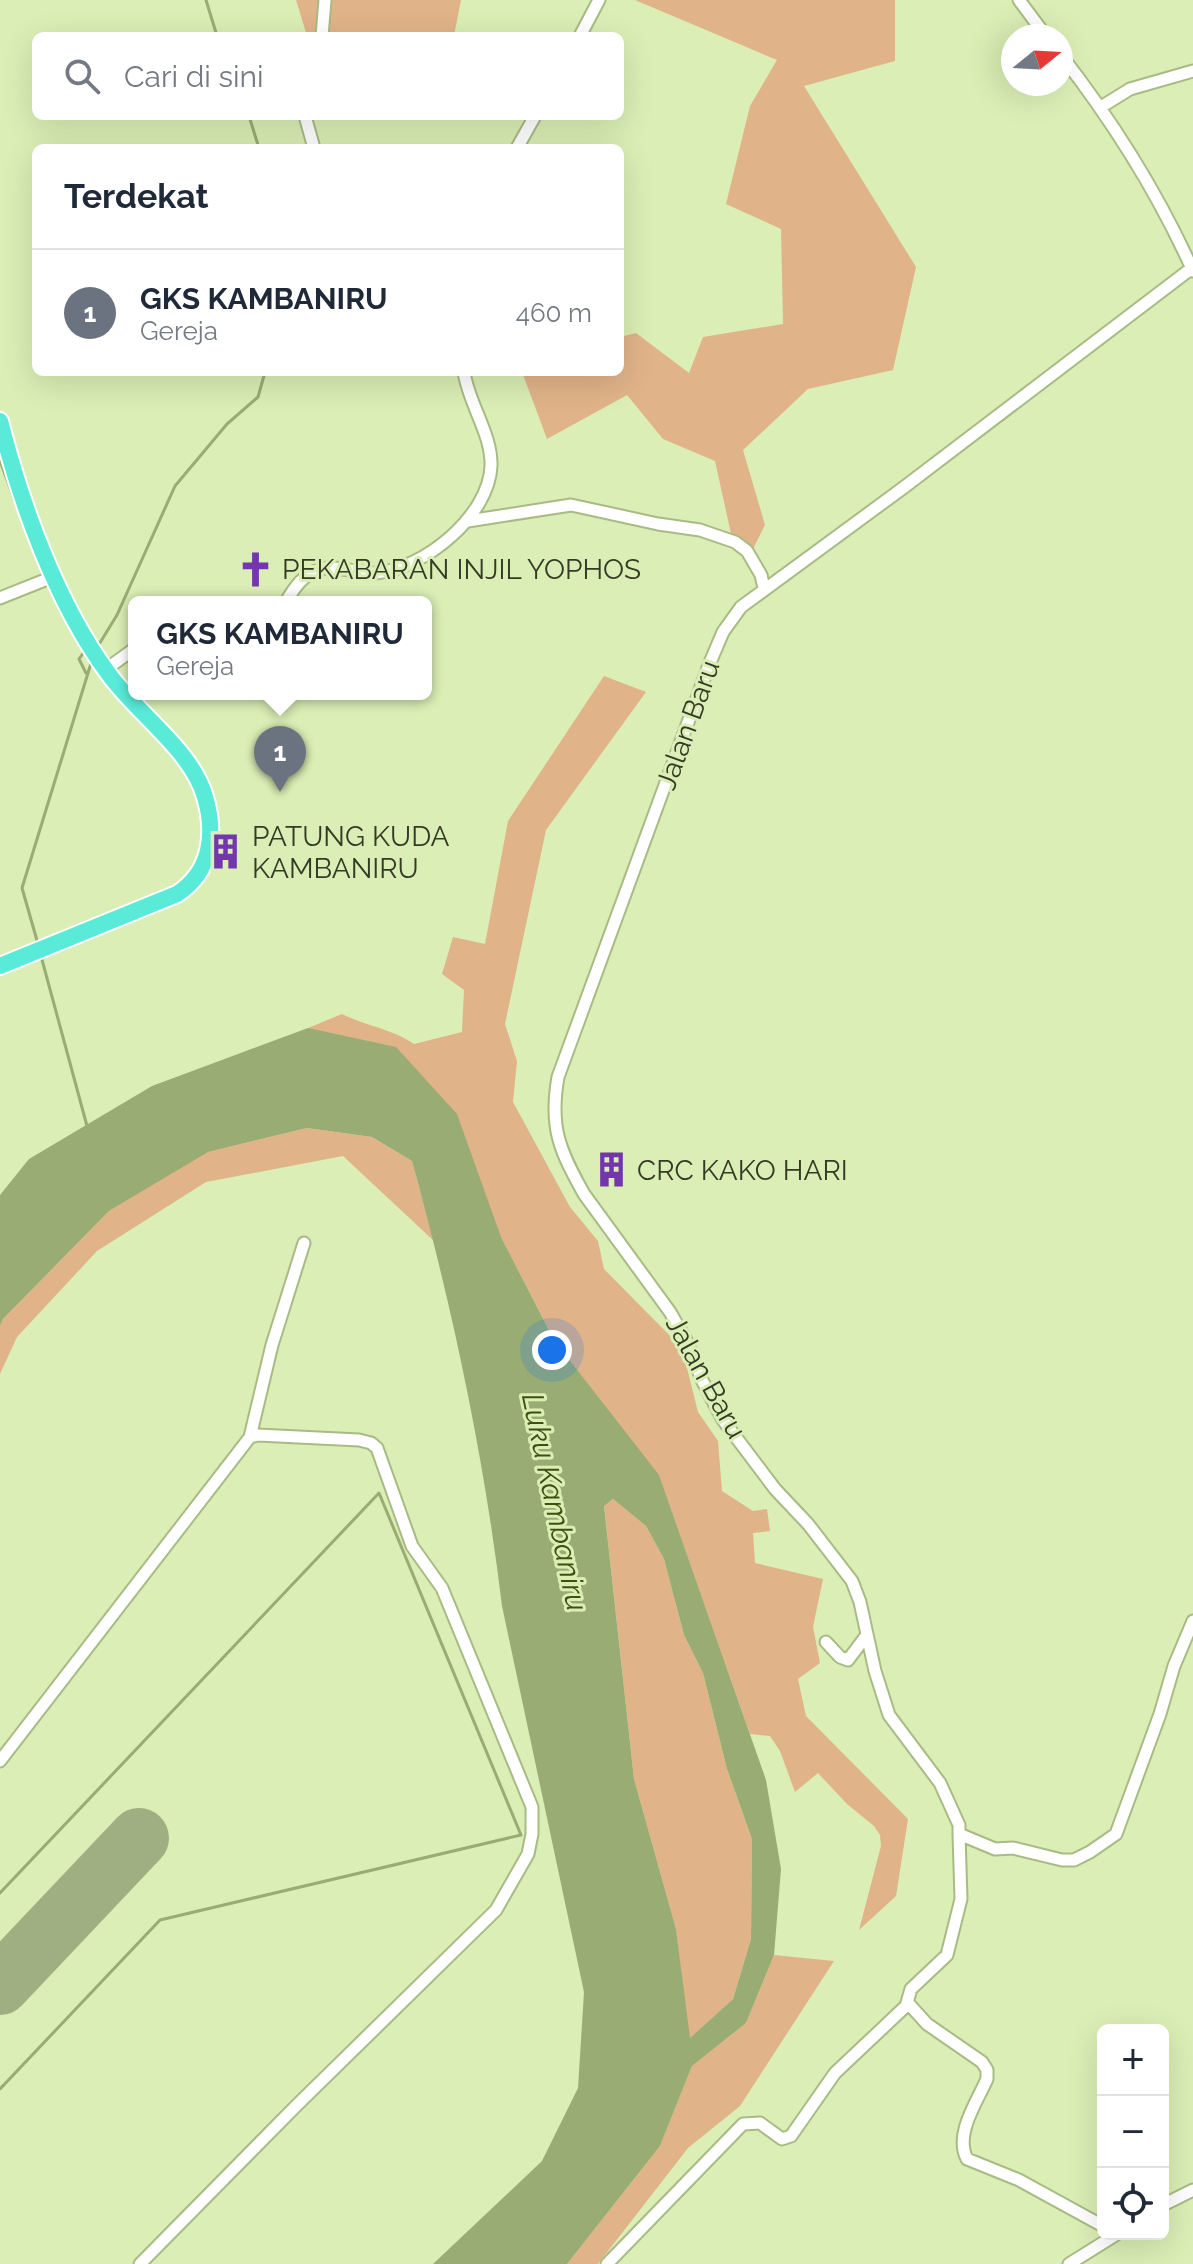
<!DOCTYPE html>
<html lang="id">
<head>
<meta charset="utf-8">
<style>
  :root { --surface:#fff; --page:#f2f2f3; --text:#1f2937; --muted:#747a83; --line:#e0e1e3; --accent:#2563eb }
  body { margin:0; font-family:Raleway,sans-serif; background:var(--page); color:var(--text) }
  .controls { position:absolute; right:24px; bottom:24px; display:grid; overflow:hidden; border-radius:12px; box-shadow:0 8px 32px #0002 }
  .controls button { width:72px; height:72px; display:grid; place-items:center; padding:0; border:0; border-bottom:2px solid var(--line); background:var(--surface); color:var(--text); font:40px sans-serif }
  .compass { position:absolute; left:1001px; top:24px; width:72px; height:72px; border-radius:50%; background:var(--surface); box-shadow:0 8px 32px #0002; rotate:72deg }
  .you { position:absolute; left:552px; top:1350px; width:28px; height:28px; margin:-20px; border:6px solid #fff; border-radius:50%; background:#1a73e8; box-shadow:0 0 0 12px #1a73e833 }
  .badge { display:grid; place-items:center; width:52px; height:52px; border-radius:50%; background:var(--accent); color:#fff; font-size:26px; font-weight:700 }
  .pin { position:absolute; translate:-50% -66px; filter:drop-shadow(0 2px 4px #0008) }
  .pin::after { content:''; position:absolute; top:42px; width:28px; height:24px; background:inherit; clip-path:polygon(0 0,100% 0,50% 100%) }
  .popup { position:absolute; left:128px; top:596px; width:304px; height:104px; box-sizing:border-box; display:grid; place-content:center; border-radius:12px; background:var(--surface); filter:drop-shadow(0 2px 6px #0005); font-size:26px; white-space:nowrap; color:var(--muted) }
  .popup b { font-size:30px; color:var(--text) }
  .popup::after { content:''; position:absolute; left:50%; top:100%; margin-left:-16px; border:16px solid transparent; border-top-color:var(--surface) }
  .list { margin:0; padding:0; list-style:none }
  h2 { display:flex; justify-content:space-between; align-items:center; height:104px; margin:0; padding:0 32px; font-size:34px }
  h2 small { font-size:26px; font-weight:400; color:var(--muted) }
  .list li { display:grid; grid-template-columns:52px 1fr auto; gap:24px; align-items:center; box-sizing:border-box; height:128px; padding:0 32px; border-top:2px solid var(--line) }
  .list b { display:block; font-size:30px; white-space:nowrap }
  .list p { margin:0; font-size:26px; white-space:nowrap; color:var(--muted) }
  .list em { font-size:26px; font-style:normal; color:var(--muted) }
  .icon { flex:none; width:44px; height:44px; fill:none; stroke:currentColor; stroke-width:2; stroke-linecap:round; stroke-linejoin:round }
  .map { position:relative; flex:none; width:1193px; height:2264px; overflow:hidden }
  .search { position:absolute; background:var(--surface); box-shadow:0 8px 32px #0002; left:32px; top:32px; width:592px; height:88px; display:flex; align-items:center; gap:20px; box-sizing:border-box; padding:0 28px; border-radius:12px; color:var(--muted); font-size:30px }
  .panel { position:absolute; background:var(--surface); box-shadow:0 8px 32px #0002; left:32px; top:144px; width:592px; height:232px; border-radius:12px }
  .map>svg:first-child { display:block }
</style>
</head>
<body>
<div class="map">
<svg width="1193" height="2264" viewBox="0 0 1193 2264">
  <rect width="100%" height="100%" fill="#daeeb5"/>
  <!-- green -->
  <path fill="#e1b389" d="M 296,0 L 461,0 L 454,36 L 307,36 Z
    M 635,0 L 895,0 L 895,61 L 804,86 L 916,267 L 893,370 L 808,389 L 743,450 L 765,525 L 752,551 L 732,538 L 715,461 L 663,439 L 627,395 L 547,439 L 522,372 L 620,372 L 620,337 L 636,333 L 689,373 L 703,337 L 783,324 L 781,229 L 726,204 L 750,106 L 777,60 Z
    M 604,676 L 646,692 L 546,830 L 505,1024 L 517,1061 L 513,1102 L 570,1207 L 598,1241 L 604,1269 L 682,1348 L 698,1412 L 718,1441 L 722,1491 L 753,1511 L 767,1509 L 770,1531 L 753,1533 L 755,1563 L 823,1579 L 813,1627 L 820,1663 L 798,1679 L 806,1716 L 908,1819 L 896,1896 L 859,1930 L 881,1846 L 880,1835 L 874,1826 L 847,1804 L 818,1773 L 795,1792 L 780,1751 L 770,1736 L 750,1734 L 659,1476 L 554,1340 L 501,1237 L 308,1028 L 342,1014 C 365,1026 393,1029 414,1044 L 462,1032 L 464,990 L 442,974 L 453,937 L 485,944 L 508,821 Z
    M 307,1128 L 372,1137 L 412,1161 L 434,1241 L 343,1156 L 206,1182 L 97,1251 L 17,1337 L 0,1374 L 0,1326 L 3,1319 L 109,1211 L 207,1152 Z
    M 613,1499 L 646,1526 L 664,1559 L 684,1635 L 703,1673 L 727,1769 L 752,1839 L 751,1939 L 733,1999 L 689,2039 L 676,1929 L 634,1779 L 604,1505 Z
    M 774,1955 L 834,1961 L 740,2106 L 688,2148 L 598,2264 L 567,2264 L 660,2146 L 692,2066 L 746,2023 Z"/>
  <!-- water -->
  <path fill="#99ac73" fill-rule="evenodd" d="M 308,1028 L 396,1047 L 457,1114 L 501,1237 L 554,1340 L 659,1475 L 766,1780 L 781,1869 L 774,1955 L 746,2023 L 692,2066 L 660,2146 L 567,2264 L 433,2264 L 542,2161 L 578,2088 L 584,1992 L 502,1606 C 484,1456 452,1306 412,1161 L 372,1137 L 307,1128 L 208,1152 L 109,1211 L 3,1319 L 0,1326 L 0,1195 L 29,1159 L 152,1086 ZM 613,1499 L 646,1526 L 664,1559 L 684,1635 L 703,1673 L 727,1769 L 752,1839 L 751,1939 L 733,1999 L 690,2038 L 676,1929 L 634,1779 L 604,1506 Z"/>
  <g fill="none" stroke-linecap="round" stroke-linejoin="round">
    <!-- stream -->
    <path stroke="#99ac73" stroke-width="3" d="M 206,0 L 217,36
      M 249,116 L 259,148
      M 0,461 L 36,557
      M 98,646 L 117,615 L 175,486 L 227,424 L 258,397 L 265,372
      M 83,649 L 84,652 L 79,659 L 86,673
      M 38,944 L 22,888 L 92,660
      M 41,956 L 87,1126
      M 0,1893 L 379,1493 L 521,1835 L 160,1920 L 0,2089"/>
    <!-- runway -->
    <path stroke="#a0af82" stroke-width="60" d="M 0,1985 L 139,1838"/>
    <defs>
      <path id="minor" d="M 1019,0 L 1046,36
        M 322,36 L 325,0
        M 580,36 L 599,0
        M 1061,55 C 1114,123 1158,193 1193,271
        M 1101,107 L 1130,89 L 1193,71
        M 305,116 L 314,148
        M 517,148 L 535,116
        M 1192,268 L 903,488 L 741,607 L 723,632 L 709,665 L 558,1077 C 549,1128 560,1151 584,1194 L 670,1312 L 686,1340 L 702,1380 L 723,1420 L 775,1489 L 808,1524 L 852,1581 L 860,1602 L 875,1671 L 889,1715 L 940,1783 L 959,1825 L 959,1834 L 995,1849 L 1013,1848 L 1062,1860 L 1074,1860 L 1090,1852 L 1116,1834 L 1160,1714 L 1174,1666 L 1193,1621
        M 468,521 L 571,505 L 658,524 L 700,530 L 735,542 L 747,551 L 761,575 L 764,588
        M 0,598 L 55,576
        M 286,602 C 294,588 304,573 321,569 C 339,565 358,574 376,573 C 424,569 489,516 491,466 C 492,434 469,405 464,372
        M 105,670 L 134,649
        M 250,1437 L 272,1345 L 304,1243
        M 826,1642 L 840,1657 L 848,1660 L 866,1636
        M 0,1761 L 250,1437 L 258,1435 L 359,1440 L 371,1443 L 377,1448 L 412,1546 L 442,1588 L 532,1807 L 532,1834 L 528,1854 L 496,1910 L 297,2105 L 140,2264
        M 908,2003 L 927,2024 L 982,2062 L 987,2070 L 987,2079 C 977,2102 954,2134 967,2159 L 1019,2180 L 1103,2226
        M 1163,2205 L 1193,2190
        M 607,2264 L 743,2124 L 760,2123 L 782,2139 L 791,2136 L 835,2073 L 906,2006 L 911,1989 L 947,1955 L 961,1899 L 959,1834
        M 1069,2264 L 1117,2234"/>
      <path id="highway" d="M 0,421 C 21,504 57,604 108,673 C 136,713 192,750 205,797 C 216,834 211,872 177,894 L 0,966"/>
    </defs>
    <!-- minor casing -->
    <use href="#minor" stroke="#a8bb84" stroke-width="15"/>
    <!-- highway casing -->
    <use href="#highway" stroke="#fff" stroke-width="20"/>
    <!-- minor -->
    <use href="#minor" stroke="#fff" stroke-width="11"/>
    <!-- highway -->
    <use href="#highway" stroke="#59ebd8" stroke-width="16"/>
  </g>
  <!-- icons -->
  <defs>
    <symbol id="church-bare" viewBox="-9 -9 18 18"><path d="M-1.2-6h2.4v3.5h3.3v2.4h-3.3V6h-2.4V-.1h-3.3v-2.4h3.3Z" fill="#7336ac" stroke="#daeeb5" stroke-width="2.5" paint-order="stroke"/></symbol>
    <symbol id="building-bare" viewBox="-9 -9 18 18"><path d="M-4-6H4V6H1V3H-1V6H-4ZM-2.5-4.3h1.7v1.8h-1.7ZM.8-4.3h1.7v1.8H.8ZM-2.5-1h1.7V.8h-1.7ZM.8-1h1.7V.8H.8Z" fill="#7336ac" stroke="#daeeb5" stroke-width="2.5" paint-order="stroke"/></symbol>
  </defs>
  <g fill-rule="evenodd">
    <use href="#church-bare" x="230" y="544" width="51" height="51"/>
    <use href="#building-bare" x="200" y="826" width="51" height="51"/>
    <use href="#building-bare" x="586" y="1144" width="51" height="51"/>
  </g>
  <g text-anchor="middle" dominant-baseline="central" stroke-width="6" stroke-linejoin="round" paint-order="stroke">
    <!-- poi labels -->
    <g font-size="28" fill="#343b25" stroke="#daeeb5" text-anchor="start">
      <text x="282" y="569">PEKABARAN INJIL YOPHOS</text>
      <text x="252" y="836">PATUNG KUDA<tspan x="252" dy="32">KAMBANIRU</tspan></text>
      <text x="637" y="1170">CRC KAKO HARI</text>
    </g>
    <!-- street labels -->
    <g font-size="28" fill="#343b25" stroke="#daeeb5">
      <text transform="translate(688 725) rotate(-70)">Jalan Baru</text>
      <text transform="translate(706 1377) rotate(61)">Jalan Baru</text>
    </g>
    <!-- water labels -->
    <g font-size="30" font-style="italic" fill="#3e4f0f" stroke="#daeeb5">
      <text transform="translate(555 1502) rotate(78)">Luku Kambaniru</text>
    </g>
  </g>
</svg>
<div class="controls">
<button>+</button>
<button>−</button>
<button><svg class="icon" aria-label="locate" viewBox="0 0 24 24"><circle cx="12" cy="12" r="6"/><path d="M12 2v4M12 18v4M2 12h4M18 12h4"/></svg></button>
</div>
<svg class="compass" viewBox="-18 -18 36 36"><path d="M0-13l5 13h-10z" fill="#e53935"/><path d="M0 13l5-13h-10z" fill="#747a83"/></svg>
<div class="you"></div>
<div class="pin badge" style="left:280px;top:792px;background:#6b7280">1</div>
<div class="popup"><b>GKS KAMBANIRU</b>Gereja</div>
<div class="search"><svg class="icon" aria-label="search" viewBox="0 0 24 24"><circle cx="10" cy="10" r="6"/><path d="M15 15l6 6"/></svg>Cari di sini</div>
<section class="panel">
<h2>Terdekat<small></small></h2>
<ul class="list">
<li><span class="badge" style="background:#6b7280">1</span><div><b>GKS KAMBANIRU</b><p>Gereja</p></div><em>460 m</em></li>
</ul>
</section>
</div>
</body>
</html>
